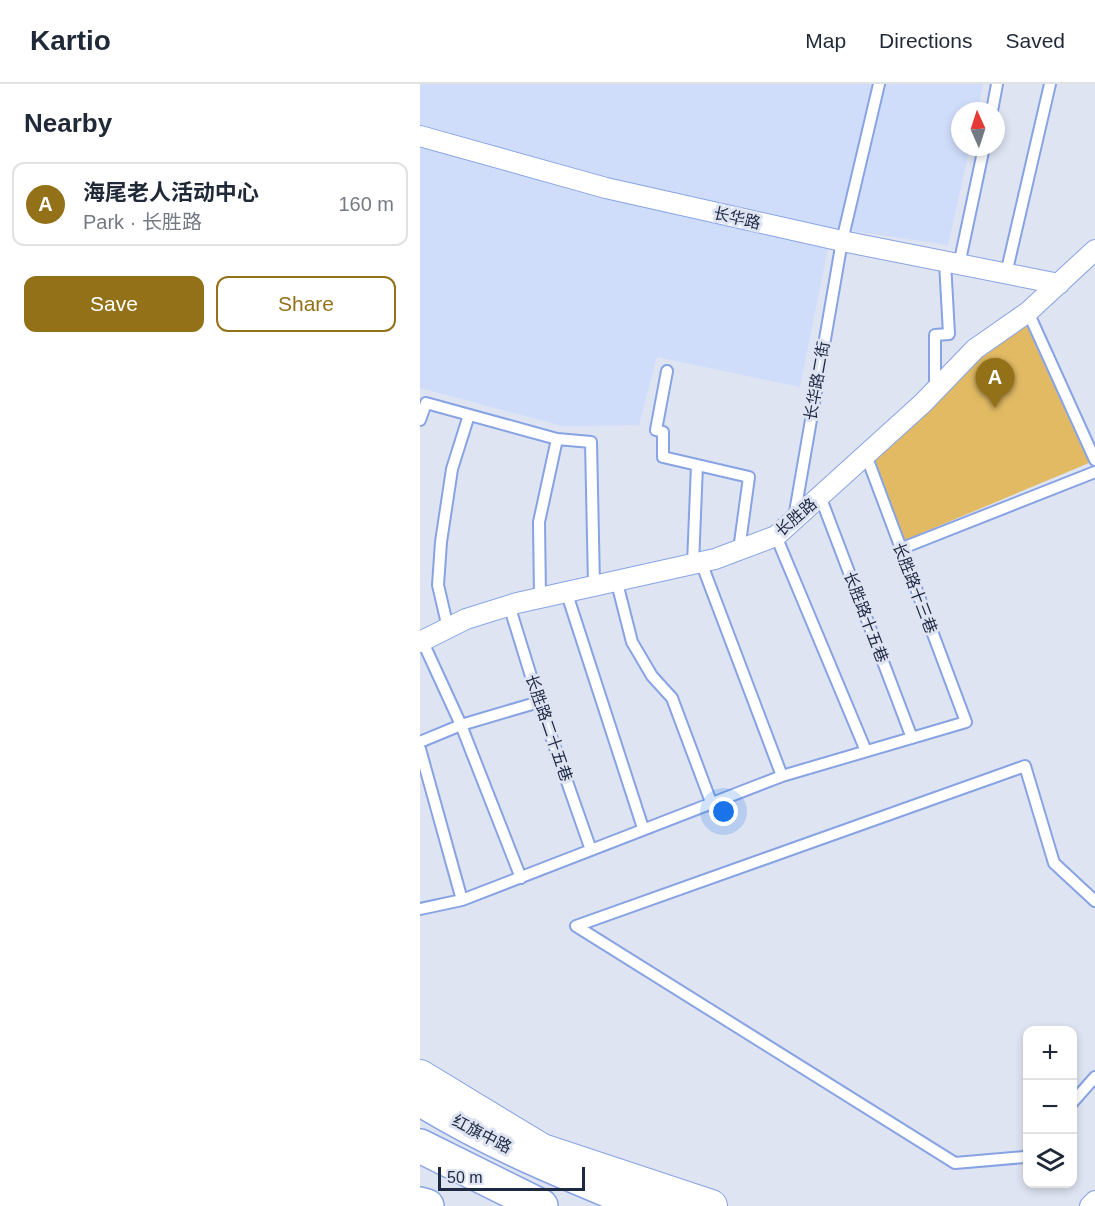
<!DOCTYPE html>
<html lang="en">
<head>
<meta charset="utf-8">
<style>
  :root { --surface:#fff; --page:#f2f2f3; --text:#1f2937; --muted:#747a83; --line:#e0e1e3; --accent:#937118 }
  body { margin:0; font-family:Helvetica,"Noto Sans SC",sans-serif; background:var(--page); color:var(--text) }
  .controls { position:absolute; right:18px; bottom:18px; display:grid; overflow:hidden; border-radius:12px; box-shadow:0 3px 9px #0003 }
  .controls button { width:54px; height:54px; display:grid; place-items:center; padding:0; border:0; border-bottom:2px solid var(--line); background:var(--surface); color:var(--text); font:30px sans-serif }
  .compass { position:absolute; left:531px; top:18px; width:54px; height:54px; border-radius:50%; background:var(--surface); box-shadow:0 3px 9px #0003; rotate:357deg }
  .scale { position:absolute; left:18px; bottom:15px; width:147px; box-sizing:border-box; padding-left:6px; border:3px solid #1d2841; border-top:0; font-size:16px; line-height:21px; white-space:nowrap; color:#1d2841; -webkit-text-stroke:4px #dee4f2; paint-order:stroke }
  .you { position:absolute; left:304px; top:728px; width:21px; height:21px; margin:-15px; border:4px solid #fff; border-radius:50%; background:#1a73e8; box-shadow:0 0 0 9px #1a73e833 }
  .badge { display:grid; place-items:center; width:39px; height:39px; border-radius:50%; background:var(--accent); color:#fff; font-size:20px; font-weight:700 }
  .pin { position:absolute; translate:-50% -50px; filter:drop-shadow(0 2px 3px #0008) }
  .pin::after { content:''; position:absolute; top:32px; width:21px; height:18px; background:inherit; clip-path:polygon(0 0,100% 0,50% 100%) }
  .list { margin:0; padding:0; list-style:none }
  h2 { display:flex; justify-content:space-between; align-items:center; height:78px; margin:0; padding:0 24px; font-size:26px }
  h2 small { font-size:20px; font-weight:400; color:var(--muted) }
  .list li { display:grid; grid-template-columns:39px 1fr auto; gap:18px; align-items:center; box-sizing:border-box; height:84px; margin:0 12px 12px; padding:0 12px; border:2px solid var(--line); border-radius:12px }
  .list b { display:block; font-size:22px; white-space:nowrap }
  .list p { margin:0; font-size:20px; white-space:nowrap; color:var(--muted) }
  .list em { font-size:20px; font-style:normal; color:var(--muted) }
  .actions { display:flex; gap:12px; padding:18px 24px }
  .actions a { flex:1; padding:14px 0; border:2px solid var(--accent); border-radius:12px; text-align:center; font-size:21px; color:var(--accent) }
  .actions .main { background:var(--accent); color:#fff }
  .icon { flex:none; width:33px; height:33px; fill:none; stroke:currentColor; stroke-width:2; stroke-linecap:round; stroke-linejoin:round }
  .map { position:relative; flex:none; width:675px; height:1122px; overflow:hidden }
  header { display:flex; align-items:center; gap:36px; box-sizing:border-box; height:84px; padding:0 30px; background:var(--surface); border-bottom:2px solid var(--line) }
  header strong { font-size:28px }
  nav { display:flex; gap:33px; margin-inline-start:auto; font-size:21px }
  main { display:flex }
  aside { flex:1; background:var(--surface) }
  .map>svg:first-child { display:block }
</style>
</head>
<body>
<header>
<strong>Kartio</strong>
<nav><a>Map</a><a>Directions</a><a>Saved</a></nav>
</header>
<main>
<aside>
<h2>Nearby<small></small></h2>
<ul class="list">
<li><span class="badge">A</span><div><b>海尾老人活动中心</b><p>Park · 长胜路</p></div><em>160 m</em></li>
</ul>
<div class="actions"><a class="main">Save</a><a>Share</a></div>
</aside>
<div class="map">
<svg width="675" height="1122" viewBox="0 0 675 1122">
  <rect width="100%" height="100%" fill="#dee4f2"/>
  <!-- built -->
  <path fill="#cfddfb" d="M 0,0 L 563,0 L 558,27 L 540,27 L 540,63 L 550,63 L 528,161 L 412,144 L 380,303 L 237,273 L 219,341 L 143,342 L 0,304 Z"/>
  <!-- green -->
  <path fill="#e1ba63" d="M 606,240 L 669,379 L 483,457 L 454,373 L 561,274 Z"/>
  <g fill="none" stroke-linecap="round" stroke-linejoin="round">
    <defs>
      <path id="service" d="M 572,27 L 577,0
        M 539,181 L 564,63
        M 586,190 L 630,0
        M 608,228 L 675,376
        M 247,287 L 236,346 L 243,348 L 243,373 L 329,393 L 319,466
        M 515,306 L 515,251 L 529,250 L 525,178
        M 0,336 L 6,319 L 137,355 L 171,358 L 174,501
        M 400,412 L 492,654
        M 374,434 L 422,157 L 459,0
        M 356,452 L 446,667
        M 480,465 L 675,388
        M 281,478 L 362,692
        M 273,480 L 277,381
        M 196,495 L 212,558 L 232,592 L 252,614 L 291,718
        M 146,507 L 223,744
        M 120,513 L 119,438 L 137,355
        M 89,521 L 119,618 L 171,766
        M 28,544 L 18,501 L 21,458 L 32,385 L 49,331
        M 2,556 L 41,641 L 101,794
        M 0,658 L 41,641 L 119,618
        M 0,665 L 42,816
        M 0,825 L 42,816 L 362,692 L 546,638 L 446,371
        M 652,1019 L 675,993
        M 608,1070 L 605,1073 L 535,1079 L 156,842 L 605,682 L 634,779 L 675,817"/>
      <path id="minor" d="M 0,52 L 186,104 L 422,157 L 639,200
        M 0,558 L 46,535 L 97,519 L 295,475 L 356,452 L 503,319 L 555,265 L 608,228 L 675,166
        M 670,1122 L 675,1117"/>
      <path id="primary" d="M 0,992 L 122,1066 L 291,1122"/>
      <path id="trunk" d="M 0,1015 C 71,1059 148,1090 226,1122
        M 0,1062 L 121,1122
        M 0,1120 L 7,1122"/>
    </defs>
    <!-- service casing -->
    <use href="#service" stroke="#87a3e4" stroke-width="14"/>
    <!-- minor casing -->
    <use href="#minor" stroke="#87a3e4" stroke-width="22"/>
    <!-- primary casing -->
    <use href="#primary" stroke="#87a3e4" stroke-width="34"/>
    <!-- trunk casing -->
    <use href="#trunk" stroke="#87a3e4" stroke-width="36"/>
    <!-- service -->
    <use href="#service" stroke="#fff" stroke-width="10"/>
    <!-- minor -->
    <use href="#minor" stroke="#fff" stroke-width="20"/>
    <!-- primary -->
    <use href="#primary" stroke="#fff" stroke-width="32"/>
    <!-- trunk -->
    <use href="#trunk" stroke="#fff" stroke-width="33"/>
  </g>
  <g text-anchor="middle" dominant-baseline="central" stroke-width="6" stroke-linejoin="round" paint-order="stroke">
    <!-- street labels -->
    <g font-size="16" fill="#1d2841" stroke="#dee4f2">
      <text transform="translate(317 134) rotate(13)">长华路</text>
      <text transform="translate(397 297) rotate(-80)">长华路二街</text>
      <text transform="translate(376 433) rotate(-41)">长胜路</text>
      <text transform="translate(495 504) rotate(69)">长胜路十三巷</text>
      <text transform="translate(446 533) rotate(69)">长胜路十五巷</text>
      <text transform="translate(129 644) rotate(71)">长胜路二十五巷</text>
      <text transform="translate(62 1050) rotate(27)">红旗中路</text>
    </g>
  </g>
</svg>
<div class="controls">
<button>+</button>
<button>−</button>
<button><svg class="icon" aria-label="layers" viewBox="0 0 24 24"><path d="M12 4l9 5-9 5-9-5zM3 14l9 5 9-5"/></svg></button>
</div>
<svg class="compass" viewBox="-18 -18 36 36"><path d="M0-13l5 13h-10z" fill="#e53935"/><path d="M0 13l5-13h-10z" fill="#747a83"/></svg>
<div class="scale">50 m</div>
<div class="you"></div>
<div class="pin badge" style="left:575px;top:324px">A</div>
</div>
</main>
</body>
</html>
